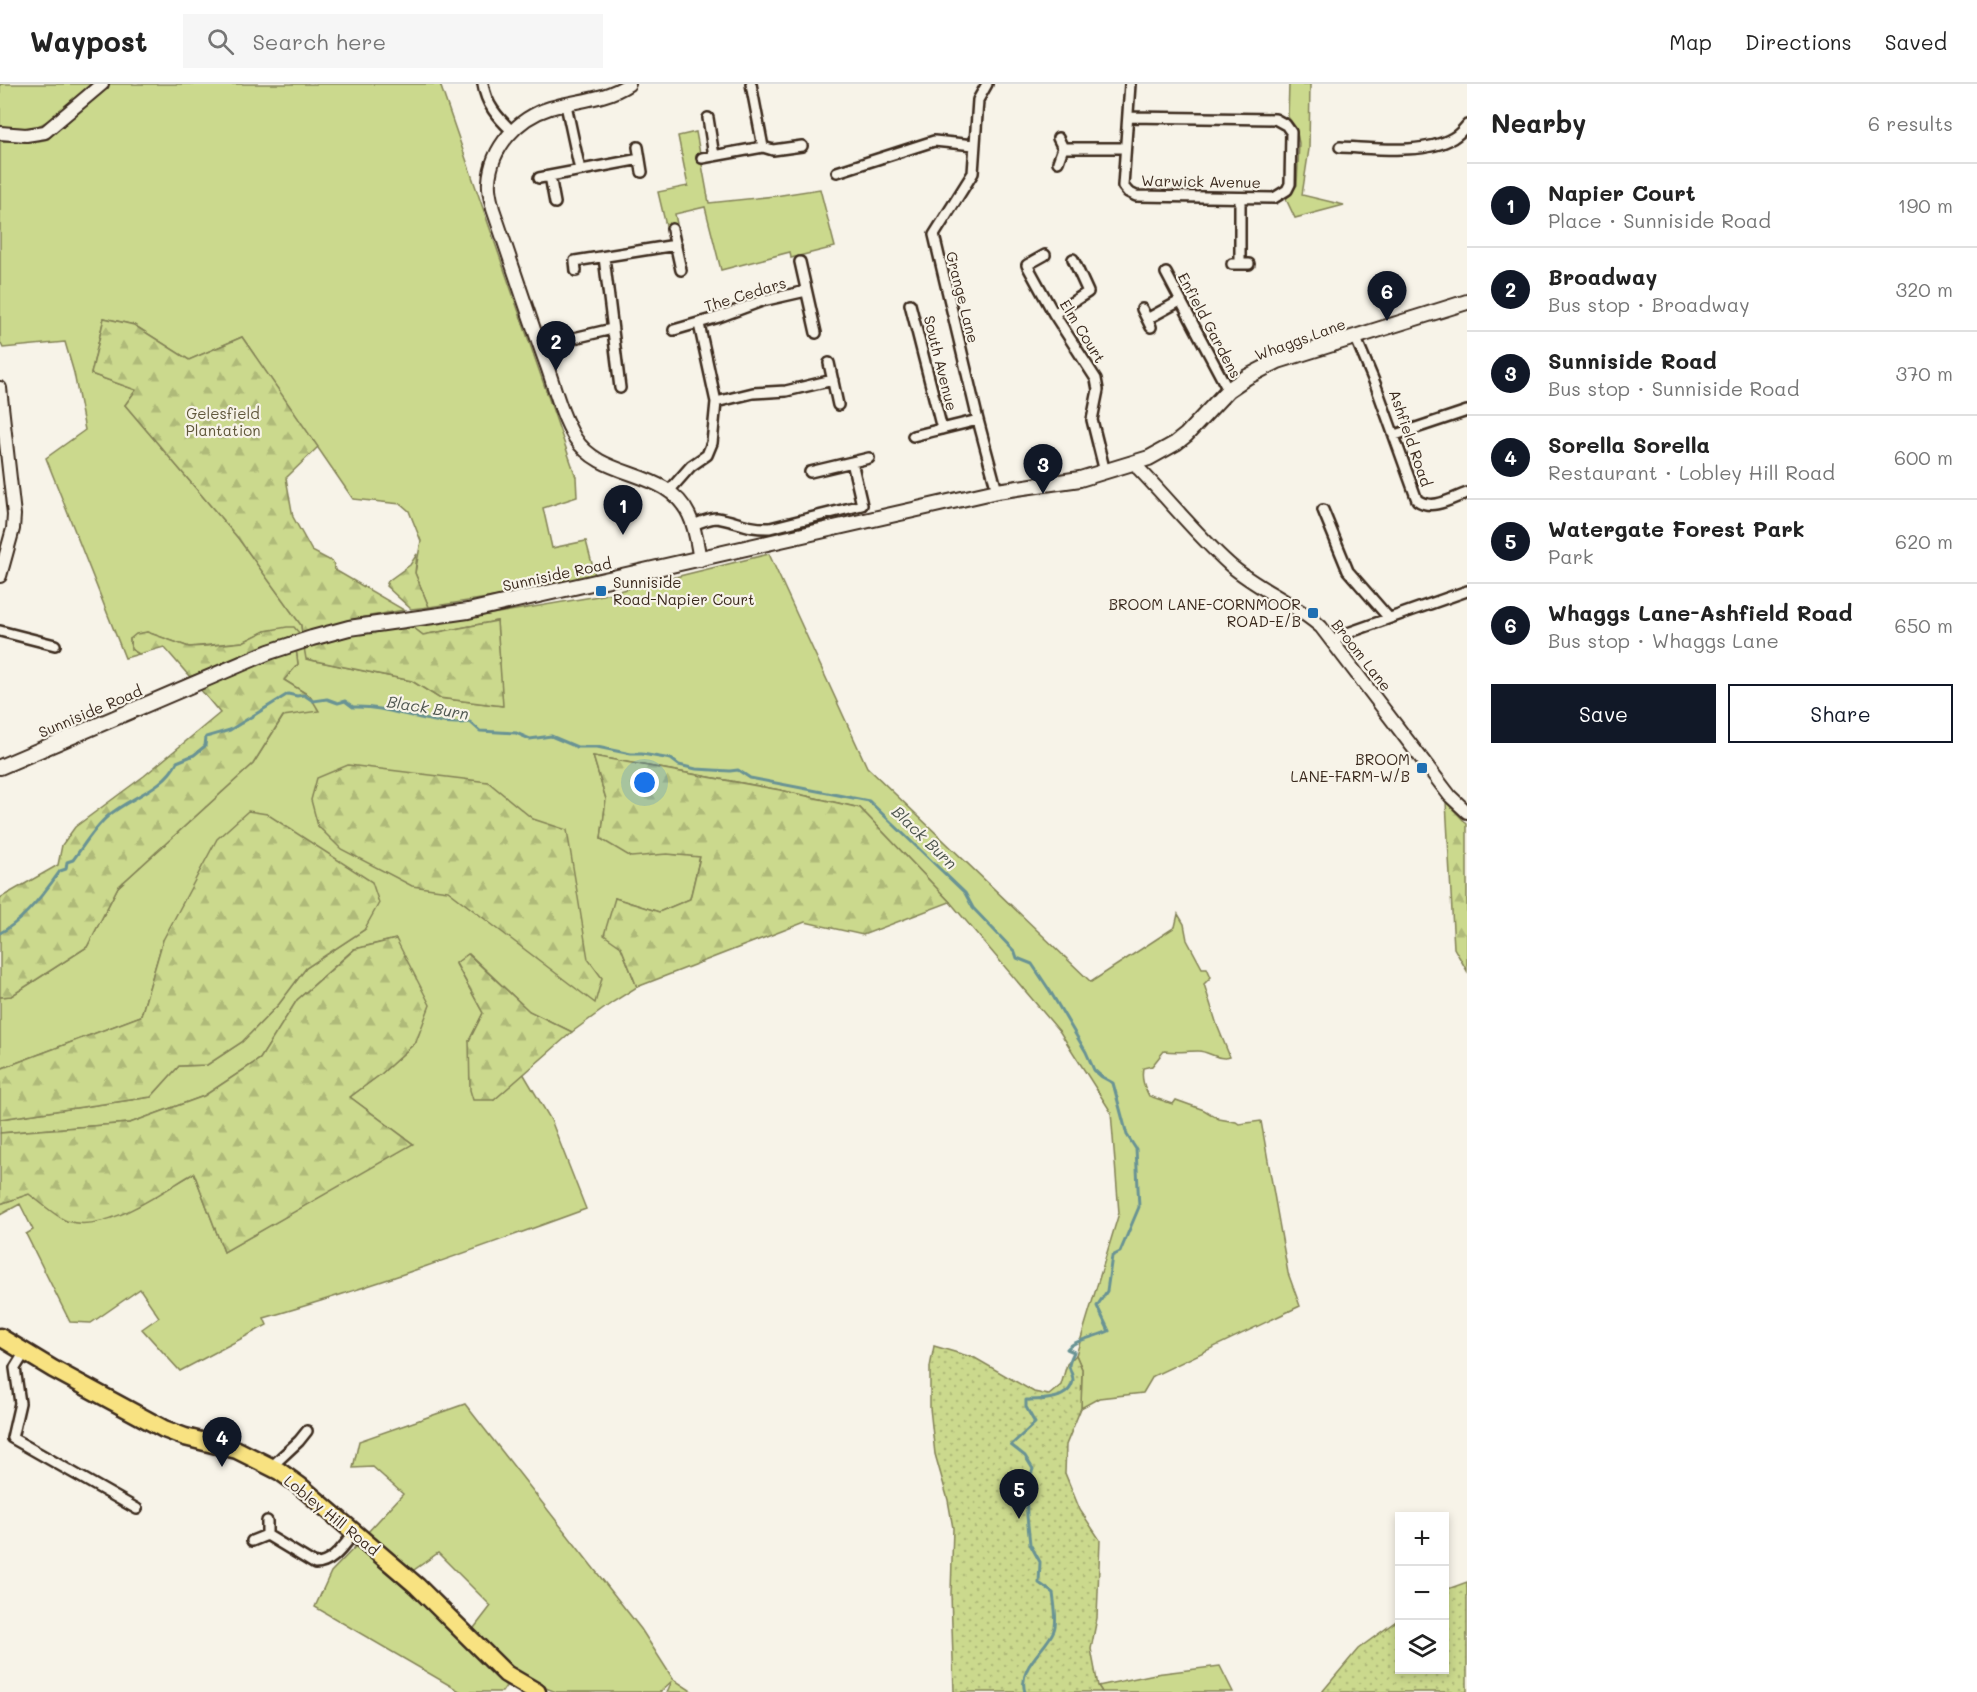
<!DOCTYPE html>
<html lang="en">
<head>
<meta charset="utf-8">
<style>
  :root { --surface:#fff; --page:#f6f6f6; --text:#222; --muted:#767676; --line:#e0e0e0; --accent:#111827 }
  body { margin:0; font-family:Mali,sans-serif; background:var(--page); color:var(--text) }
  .controls { position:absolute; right:18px; bottom:18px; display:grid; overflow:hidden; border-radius:0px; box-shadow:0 3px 9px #0003 }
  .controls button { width:54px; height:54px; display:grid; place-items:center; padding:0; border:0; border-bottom:2px solid var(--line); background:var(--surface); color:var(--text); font:30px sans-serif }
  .you { position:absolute; left:645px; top:699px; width:21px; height:21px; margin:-15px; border:4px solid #fff; border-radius:50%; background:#1a73e8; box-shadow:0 0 0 9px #1a73e833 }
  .badge { display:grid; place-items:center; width:39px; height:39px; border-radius:50%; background:var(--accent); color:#fff; font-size:20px; font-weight:700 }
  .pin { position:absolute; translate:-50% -50px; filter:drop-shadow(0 2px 3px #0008) }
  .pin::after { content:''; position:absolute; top:32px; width:21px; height:18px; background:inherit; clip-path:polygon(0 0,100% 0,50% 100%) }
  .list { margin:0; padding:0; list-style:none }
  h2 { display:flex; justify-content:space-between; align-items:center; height:78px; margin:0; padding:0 24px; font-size:26px }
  h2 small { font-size:20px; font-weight:400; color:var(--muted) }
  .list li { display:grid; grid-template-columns:39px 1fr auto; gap:18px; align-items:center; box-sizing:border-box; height:84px; padding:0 24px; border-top:2px solid var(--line) }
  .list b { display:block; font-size:22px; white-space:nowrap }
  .list p { margin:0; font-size:20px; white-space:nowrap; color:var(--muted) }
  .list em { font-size:20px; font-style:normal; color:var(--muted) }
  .actions { display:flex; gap:12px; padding:18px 24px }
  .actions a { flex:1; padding:14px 0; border:2px solid var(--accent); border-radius:0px; text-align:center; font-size:21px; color:var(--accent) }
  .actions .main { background:var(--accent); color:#fff }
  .icon { flex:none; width:33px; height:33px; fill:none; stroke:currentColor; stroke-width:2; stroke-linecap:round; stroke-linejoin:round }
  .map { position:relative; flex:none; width:1467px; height:1608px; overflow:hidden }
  header { display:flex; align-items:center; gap:36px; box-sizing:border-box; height:84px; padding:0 30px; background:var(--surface); border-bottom:2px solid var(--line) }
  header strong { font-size:28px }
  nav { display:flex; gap:33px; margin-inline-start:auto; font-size:21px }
  .search { width:420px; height:54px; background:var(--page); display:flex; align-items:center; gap:15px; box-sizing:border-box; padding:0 21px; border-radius:0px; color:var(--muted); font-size:22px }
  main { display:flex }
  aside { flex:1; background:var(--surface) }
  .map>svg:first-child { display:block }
</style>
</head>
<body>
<header>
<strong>Waypost</strong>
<div class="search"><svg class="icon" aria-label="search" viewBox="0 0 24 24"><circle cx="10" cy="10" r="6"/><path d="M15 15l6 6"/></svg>Search here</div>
<nav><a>Map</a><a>Directions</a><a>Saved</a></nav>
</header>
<main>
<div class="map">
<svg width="1467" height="1608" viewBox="0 0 1467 1608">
  <defs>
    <pattern id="forest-firs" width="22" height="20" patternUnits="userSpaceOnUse" patternTransform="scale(1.5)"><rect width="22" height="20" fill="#cbd98d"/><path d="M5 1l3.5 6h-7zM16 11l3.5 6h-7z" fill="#afba79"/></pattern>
    <pattern id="park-dots" width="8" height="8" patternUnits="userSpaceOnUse" patternTransform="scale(1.5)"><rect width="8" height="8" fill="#cbd98d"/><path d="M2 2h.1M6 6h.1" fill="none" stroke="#afba79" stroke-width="1.8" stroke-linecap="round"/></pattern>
  </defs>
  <rect width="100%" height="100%" fill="#f7f3e8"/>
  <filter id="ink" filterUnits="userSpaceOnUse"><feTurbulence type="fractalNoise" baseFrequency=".0167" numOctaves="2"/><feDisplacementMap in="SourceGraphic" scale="12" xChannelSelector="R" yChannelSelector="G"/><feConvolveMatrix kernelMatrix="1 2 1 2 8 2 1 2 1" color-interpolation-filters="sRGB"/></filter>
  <g filter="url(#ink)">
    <!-- green -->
    <path fill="#cbd98d" stroke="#838256" stroke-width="1.5" d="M 0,0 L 91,0 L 48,37 L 34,44 L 0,43 Z
      M 109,0 L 440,0 L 576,393 L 577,413 L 543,424 L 552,464 L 586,457 L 595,491 L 513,510 L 429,523 L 415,489 L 421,457 L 409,427 L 401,420 L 353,415 L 242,253 L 189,276 L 134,241 L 104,234 L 91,290 L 136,306 L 125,321 L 238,454 L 301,541 L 302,549 L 299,549 L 294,544 L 265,547 L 243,558 L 189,563 L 147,548 L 130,555 L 131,565 L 139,570 L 125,574 L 46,374 L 85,346 L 74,289 L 65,258 L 3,264 L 0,258 L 0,57 L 35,58 L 48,55 Z
      M 1289,0 L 1310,0 L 1309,65 L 1302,111 L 1344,121 L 1295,134 L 1286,115 L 1297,101 L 1299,59 L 1296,44 L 1288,33 Z
      M 696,48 L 709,119 L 775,112 L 820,105 L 835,163 L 791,174 L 790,168 L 721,186 L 705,123 L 675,130 L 677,140 L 666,142 L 658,108 L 688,102 L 678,52 Z
      M 769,470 L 867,683 L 1091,898 L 1175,843 L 1178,830 L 1184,840 L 1187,856 L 1202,884 L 1207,884 L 1211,893 L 1204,900 L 1217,941 L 1230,973 C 1218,977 1209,967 1198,967 C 1186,967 1176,969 1164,967 L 1152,982 L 1143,984 C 1141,995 1144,1002 1149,1012 L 1173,1020 L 1176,1016 L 1204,1026 L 1219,1035 L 1236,1038 L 1239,1040 L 1261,1037 L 1288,1189 L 1300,1222 L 1153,1292 L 1143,1309 L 1099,1314 L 1081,1324 L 1082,1285 L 1076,1271 L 1119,1129 L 1111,1028 L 1060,948 L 950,818 L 860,724 L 780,706 L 593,672 L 606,715 L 601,755 L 667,770 L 700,772 L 690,815 L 659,828 L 615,814 L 621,863 L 637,903 L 613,918 L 572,948 L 529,927 L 469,870 L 456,880 L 483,929 L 469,957 L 494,1016 L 523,989 L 551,1036 L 586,1125 C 479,1164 372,1203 264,1234 L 267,1241 L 180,1287 L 142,1245 L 159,1233 L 140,1205 L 91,1239 L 70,1238 L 26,1150 L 33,1146 L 20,1120 L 0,1131 L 0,1120 L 29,1110 L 66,1137 L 136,1123 L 194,1089 L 224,1168 L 412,1059 L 350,1013 L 381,990 L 416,958 L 396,855 L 354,865 L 297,916 L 260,975 L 204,1012 L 130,1039 L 0,1049 L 0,1035 L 151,1013 L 179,982 L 207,981 L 242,958 L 279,920 L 306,884 L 364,846 L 163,856 L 141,932 L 0,985 L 0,913 L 11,912 L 87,863 L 118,803 L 253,680 L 284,631 L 310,612 L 284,596 L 298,580 L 296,565 L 304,563 L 307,575 L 412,597 L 439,614 L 502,622 L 497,537 L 423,551 L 410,541 L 486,531 L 598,512 Z
      M 465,1320 L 641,1545 L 673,1595 L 693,1608 L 667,1608 L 672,1597 L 660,1608 L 556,1608 L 525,1596 L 471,1548 L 491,1522 L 438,1469 L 411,1488 L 367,1449 L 403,1410 L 373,1383 L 353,1384 L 359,1357 Z
      M 357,1461 L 445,1541 L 506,1602 L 502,1608 L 461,1608 L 315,1523 L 331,1488 Z
      M 1220,1582 L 1233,1608 L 1102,1608 L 1098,1602 L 1155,1590 Z"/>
    <!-- forest -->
    <path fill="url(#forest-firs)" stroke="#838256" stroke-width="1.5" d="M 104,234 L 134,241 L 189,276 L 242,253 L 318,363 L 286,394 L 293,433 L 312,467 L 333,478 L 335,486 L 404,526 L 359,534 L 302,549 L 301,541 L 238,454 L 125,321 L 136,306 L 91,290 Z
      M 417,470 L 415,489 L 429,523 L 411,525 L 386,502 L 388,497 L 410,481 Z
      M 497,537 L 503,622 L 439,614 L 412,597 L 306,575 L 304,563 L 357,550 L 410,541 L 423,551 Z
      M 287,543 L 294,543 L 299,549 L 190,593 L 164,563 L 139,570 L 131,565 L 130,555 L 136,550 L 147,548 L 189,563 L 206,562 L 243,558 L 265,547 Z
      M 296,565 L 298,580 L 284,596 L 310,612 L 319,627 L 283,632 L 253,680 L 118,803 L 87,863 L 11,912 L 0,913 L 0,814 L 58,781 L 62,761 L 75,743 L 144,692 L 220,629 L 200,605 Z
      M 593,672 L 780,706 L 860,724 L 950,818 L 863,851 L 805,838 L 637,903 L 621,863 L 604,851 L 615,814 L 659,828 L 690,815 L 700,773 L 667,770 L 631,773 L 601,755 L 606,715 Z
      M 348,681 L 488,698 L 533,735 L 567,746 L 588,875 L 602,894 L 595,919 L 448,807 L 412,802 L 341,765 L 318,742 L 311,716 L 317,694 Z
      M 1446,718 L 1467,740 L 1467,887 L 1454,864 Z
      M 248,727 L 267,730 L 372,798 L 379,819 L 364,846 L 306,884 L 279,920 L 242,958 L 207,981 L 179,982 L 151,1013 L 0,1035 L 0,985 L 141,932 L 163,856 L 217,755 Z
      M 396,855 L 430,921 L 416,958 L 381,990 L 350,1013 L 413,1060 L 224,1168 L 194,1089 C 161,1108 106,1150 67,1137 C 56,1133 39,1117 29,1110 L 0,1120 L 0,1049 L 130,1039 L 204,1012 L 260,975 L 297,916 L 355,865 Z
      M 468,870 L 529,927 L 572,948 L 494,1016 L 473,1016 L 470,1006 L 469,957 L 483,929 L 456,879 Z"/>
    <!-- park -->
    <path fill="url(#park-dots)" stroke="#838256" stroke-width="1.5" d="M 934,1262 L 975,1274 L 1034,1308 L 1049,1311 L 1061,1301 L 1067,1280 L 1076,1271 L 1082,1285 L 1081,1324 L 1066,1361 L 1065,1389 L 1080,1426 L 1100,1456 L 1097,1534 L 1091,1565 L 1098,1602 L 1102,1608 L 954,1608 L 951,1509 L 953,1444 L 948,1416 L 935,1370 L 930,1324 L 930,1283 Z
      M 1467,1498 L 1467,1608 L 1322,1608 L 1358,1565 L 1399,1535 L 1400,1586 L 1444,1586 L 1445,1506 Z"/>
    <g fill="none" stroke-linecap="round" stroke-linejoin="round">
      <!-- stream -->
      <path stroke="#699394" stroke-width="3" d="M 0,849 C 22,838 46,807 60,787 L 66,785 L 67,778 L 73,776 C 84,761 94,744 108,732 C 130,713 164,705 177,678 L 194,671 L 205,662 L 206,653 L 230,646 L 288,610 L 297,612 L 304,611 L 313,617 L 327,615 L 338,619 L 345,617 L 353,623 C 392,621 430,644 470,638 L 480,647 L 516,649 L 530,655 L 551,652 L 577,663 L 597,663 L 631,670 L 642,670 L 671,675 L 679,681 L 696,685 L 730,687 L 738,686 L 750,694 L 869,717 L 965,809 L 973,824 L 1015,868 L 1017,874 L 1032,880 L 1050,907 L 1086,968 L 1094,986 L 1102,993 L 1113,999 L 1127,1051 L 1136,1065 L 1139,1123 L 1120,1168 L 1112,1172 L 1107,1207 L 1097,1222 L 1109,1247 C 1096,1253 1076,1255 1067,1265 L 1074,1268 C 1072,1272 1069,1278 1069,1282 C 1070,1287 1073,1291 1073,1296 C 1070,1317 1041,1316 1026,1316 L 1026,1323 L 1035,1339 L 1011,1361 L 1025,1372 L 1033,1385 L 1026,1404 L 1027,1432 L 1030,1460 L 1040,1478 L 1039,1499 L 1053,1509 C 1054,1520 1058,1536 1054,1546 C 1046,1566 1017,1583 1025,1608"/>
      <defs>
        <path id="minor" d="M 483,0 C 486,20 497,33 512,47
          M 751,0 L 763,63
          M 987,0 L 978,16 L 973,89 L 934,151 L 978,336 L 997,407
          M 566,21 L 580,86
          M 1128,33 L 1275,35 L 1286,41 L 1291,48 L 1290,100 L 1287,106 L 1274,114 L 1136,112 L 1128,108 L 1123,102 L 1130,0
          M 708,34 L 714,72
          M 638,63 L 642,88
          M 1340,63 C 1373,64 1424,71 1453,54 C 1458,51 1463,46 1467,41
          M 1063,64 L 1125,64
          M 702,74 L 763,63 L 773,66 L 802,62
          M 1058,78 L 1063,64 L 1058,54
          M 837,88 L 934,57 L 974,61
          M 550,92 L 555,119
          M 539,94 L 640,75
          M 1240,114 L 1240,180
          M 672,145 L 681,186
          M 1045,171 L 1027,181 L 1054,230 L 1096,295 L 1098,306 L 1092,336 L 1105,388
          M 604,173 L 620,304
          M 800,178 L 816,249
          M 1232,180 L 1249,180
          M 576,187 L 575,177 L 676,161
          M 1166,189 L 1228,306
          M 910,220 L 942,345
          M 1142,225 L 1151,243
          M 1054,230 L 1088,208 L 1073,175
          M 1147,235 L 1180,217
          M 674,246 L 719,233 L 762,217 L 806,207
          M 1355,252 L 1376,302 L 1417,416 C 1432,427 1451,415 1467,409
          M 540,262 L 612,245
          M 829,279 L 838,321
          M 716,318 L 753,309 L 786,307 L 833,296
          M 1395,351 L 1467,327
          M 913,352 L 978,336
          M 810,388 L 869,374
          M 669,407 L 691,382 L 707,371 L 712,359 L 716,318 L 699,240
          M 1323,426 L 1348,487 L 1388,533
          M 693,441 C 701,438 709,434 717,434 C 737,437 747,445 770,444 L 862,421 L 852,378
          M 0,547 L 55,561
          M 1334,558 L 1342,551 L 1467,507
          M 25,1268 L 15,1284 L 20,1319 L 12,1354 L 137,1425
          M 271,1383 L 299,1357 L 307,1347
          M 267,1451 L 315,1480 C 333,1480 344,1461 355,1448
          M 252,1457 L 267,1451 L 267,1437"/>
        <path id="tertiary" d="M 629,0 C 605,16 577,16 550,24 C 518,34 491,63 489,98 C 488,107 491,116 493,125 C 511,177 528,230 547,282 C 555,305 562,333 575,354 C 602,397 666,383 689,431 C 696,445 697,461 700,476
          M 0,49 L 26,51 L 45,48 L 102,0
          M 0,304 L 14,431 L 13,445 L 0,492
          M 1137,379 L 1139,385 C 1169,416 1197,451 1229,480 C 1257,505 1293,518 1321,543 L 1450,712 L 1467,728"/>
        <path id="secondary" d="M 0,683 L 269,568 L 312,554 L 349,544 L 468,527 L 997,407 L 1080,395 L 1149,374 L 1176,359 L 1186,351 L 1228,306 L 1247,293 L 1278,277 L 1467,218"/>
        <path id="trunk" d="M 0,1253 L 53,1285 L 164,1345 L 185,1353 L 237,1366 L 279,1387 L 300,1402 L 417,1502 L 506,1590 L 537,1608"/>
      </defs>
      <!-- minor casing -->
      <use href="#minor" stroke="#3b2a1e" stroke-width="14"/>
      <!-- tertiary casing -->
      <use href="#tertiary" stroke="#3b2a1e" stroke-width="16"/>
      <!-- secondary casing -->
      <use href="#secondary" stroke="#3b2a1e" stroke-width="18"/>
      <!-- trunk casing -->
      <use href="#trunk" stroke="#3b2a1e" stroke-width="21"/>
      <!-- minor -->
      <use href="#minor" stroke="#f7f3e8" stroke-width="9"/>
      <!-- tertiary -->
      <use href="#tertiary" stroke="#f7f3e8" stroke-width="12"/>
      <!-- secondary -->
      <use href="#secondary" stroke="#f7f3e8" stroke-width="14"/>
      <!-- trunk -->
      <use href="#trunk" stroke="#f8e281" stroke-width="16"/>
    </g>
  </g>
  <!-- markers -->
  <g fill="#1f6fb2" stroke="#f7f3e8" stroke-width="2">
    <rect x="595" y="501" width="12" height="12" rx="3"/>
    <rect x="1307" y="523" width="12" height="12" rx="3"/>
    <rect x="1416" y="678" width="12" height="12" rx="3"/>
  </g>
  <g text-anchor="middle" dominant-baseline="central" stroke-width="4.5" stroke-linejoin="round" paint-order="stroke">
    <!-- street labels -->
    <g font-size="15" fill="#3b2a1e" stroke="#f7f3e8">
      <text transform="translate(1201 97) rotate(1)">Warwick Avenue</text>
      <text transform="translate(745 210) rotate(-17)">The Cedars</text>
      <text transform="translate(963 213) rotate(76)">Grange Lane</text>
      <text transform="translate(1210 241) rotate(62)">Enfield Gardens</text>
      <text transform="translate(1083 247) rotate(58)">Elm Court</text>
      <text transform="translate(1300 255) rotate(-20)">Whaggs Lane</text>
      <text transform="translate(941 279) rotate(76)">South Avenue</text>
      <text transform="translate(1411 354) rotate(71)">Ashfield Road</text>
      <text transform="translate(557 490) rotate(-12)">Sunniside Road</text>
      <text transform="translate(1362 571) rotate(52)">Broom Lane</text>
      <text transform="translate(90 627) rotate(-23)">Sunniside Road</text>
      <text transform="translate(332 1431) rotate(39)">Lobley Hill Road</text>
    </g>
    <!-- park labels -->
    <g font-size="15" fill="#5f563a" stroke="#f7f3e8">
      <text x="223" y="329">Gelesfield<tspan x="223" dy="17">Plantation</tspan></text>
    </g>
    <!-- poi labels -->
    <g font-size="15" fill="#3b2a1e" stroke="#f7f3e8" text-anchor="end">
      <text x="613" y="498" text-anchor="start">Sunniside<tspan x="613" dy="17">Road-Napier Court</tspan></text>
      <text x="1301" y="520">BROOM LANE-CORNMOOR<tspan x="1301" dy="17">ROAD-E/B</tspan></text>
      <text x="1410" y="675">BROOM<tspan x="1410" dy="17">LANE-FARM-W/B</tspan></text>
    </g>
    <!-- water labels -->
    <g font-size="16" font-style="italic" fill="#4e564f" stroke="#f7f3e8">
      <text transform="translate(428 623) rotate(9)">Black Burn</text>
      <text transform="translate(925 753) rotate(44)">Black Burn</text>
    </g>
  </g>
</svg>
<div class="controls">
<button>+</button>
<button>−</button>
<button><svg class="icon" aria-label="layers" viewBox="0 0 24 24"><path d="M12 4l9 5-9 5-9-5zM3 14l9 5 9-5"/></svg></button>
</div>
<div class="you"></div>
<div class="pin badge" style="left:623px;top:451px">1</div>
<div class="pin badge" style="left:556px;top:287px">2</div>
<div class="pin badge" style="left:1043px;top:410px">3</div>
<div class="pin badge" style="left:222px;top:1383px">4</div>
<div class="pin badge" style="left:1019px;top:1435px">5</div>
<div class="pin badge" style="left:1387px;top:237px">6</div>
</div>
<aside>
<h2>Nearby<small>6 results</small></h2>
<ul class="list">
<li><span class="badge">1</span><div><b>Napier Court</b><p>Place · Sunniside Road</p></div><em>190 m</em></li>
<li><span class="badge">2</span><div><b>Broadway</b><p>Bus stop · Broadway</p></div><em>320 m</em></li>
<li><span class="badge">3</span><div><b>Sunniside Road</b><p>Bus stop · Sunniside Road</p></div><em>370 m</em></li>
<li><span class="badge">4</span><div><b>Sorella Sorella</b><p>Restaurant · Lobley Hill Road</p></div><em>600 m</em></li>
<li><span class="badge">5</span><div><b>Watergate Forest Park</b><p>Park</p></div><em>620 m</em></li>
<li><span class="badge">6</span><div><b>Whaggs Lane-Ashfield Road</b><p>Bus stop · Whaggs Lane</p></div><em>650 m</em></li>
</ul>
<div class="actions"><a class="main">Save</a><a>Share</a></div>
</aside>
</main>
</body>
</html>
